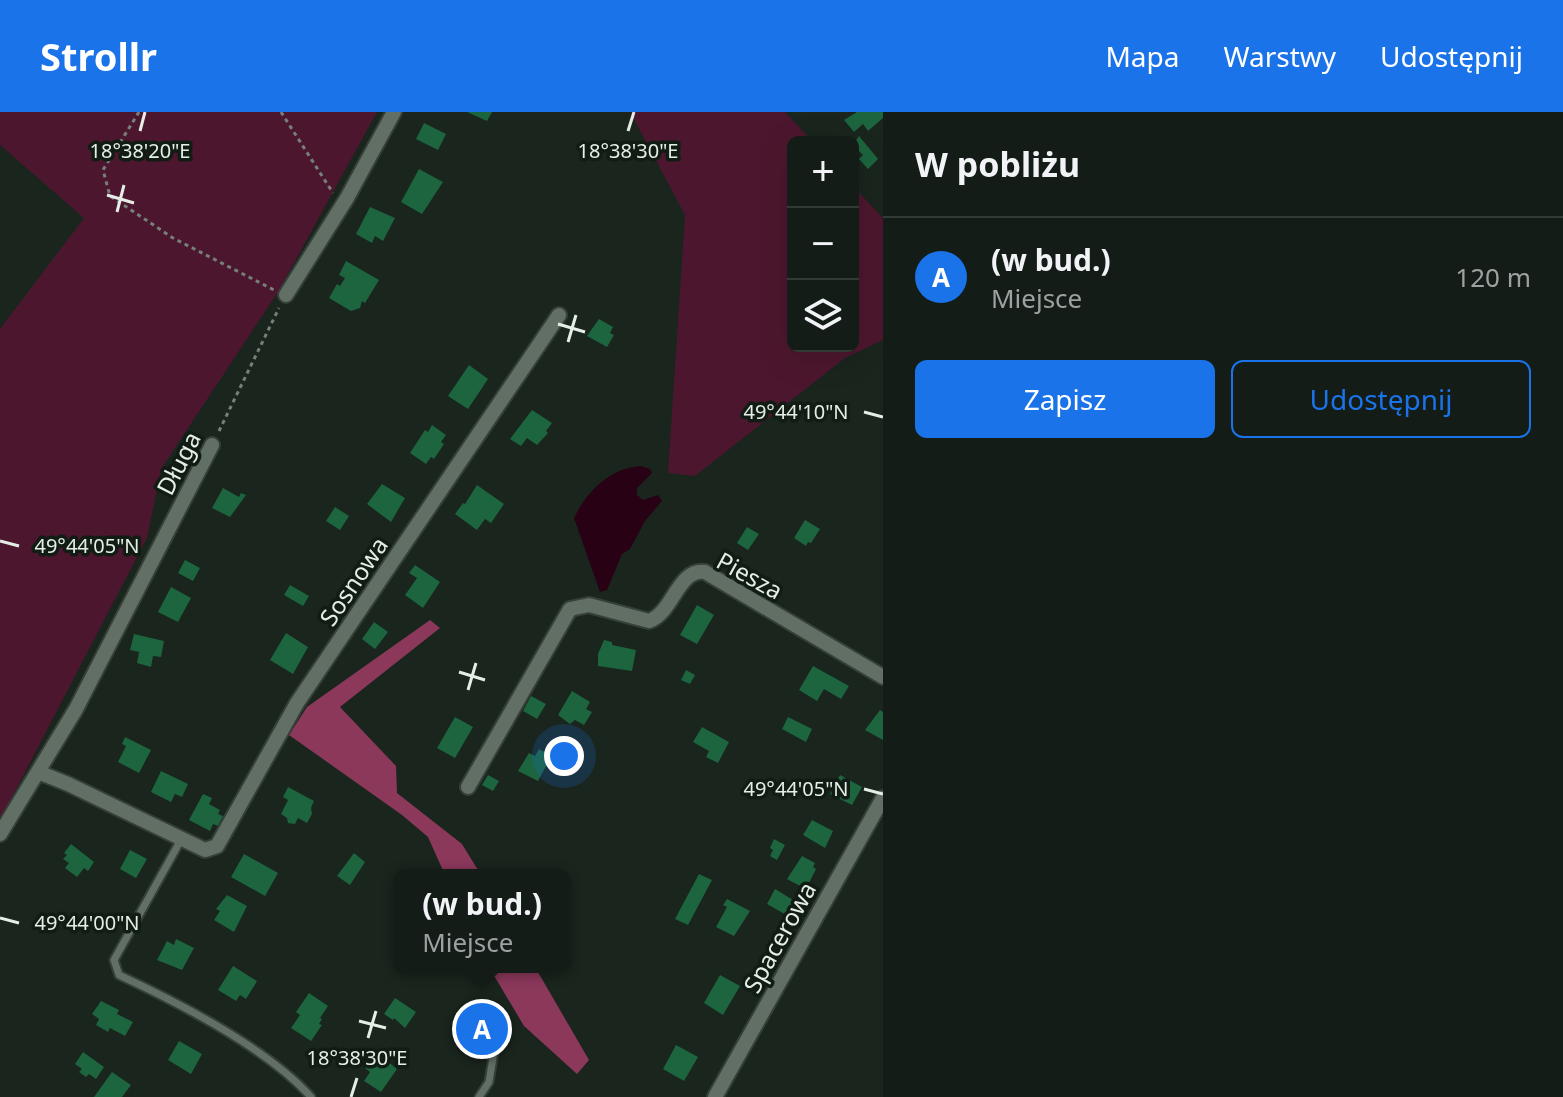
<!DOCTYPE html>
<html lang="pl">
<head>
<meta charset="utf-8">
<style>
  :root { --surface:#131c16; --page:#1c251f; --text:#f1f3f6; --muted:#9da1a1; --line:#323a35; --accent:#1a73e8 }
  body { margin:0; font-family:"Noto Sans",sans-serif; background:var(--page); color:var(--text) }
  .controls { position:absolute; right:24px; top:24px; display:grid; overflow:hidden; border-radius:12px; box-shadow:0 8px 32px #0002 }
  .controls button { width:72px; height:72px; display:grid; place-items:center; padding:0; border:0; border-bottom:2px solid var(--line); background:var(--surface); color:var(--text); font:40px sans-serif }
  .you { position:absolute; left:564px; top:644px; width:28px; height:28px; margin:-20px; border:6px solid #fff; border-radius:50%; background:#1a73e8; box-shadow:0 0 0 12px #1a73e833 }
  .badge { display:grid; place-items:center; width:52px; height:52px; border-radius:50%; background:var(--accent); color:#fff; font-size:26px; font-weight:700 }
  .pin { position:absolute; translate:-50% -50%; border:4px solid #fff; box-shadow:0 2px 8px #0006 }
  .popup { position:absolute; left:394px; top:757px; width:176px; height:104px; box-sizing:border-box; display:grid; place-content:center; border-radius:12px; background:var(--surface); filter:drop-shadow(0 2px 6px #0005); font-size:26px; white-space:nowrap; color:var(--muted) }
  .popup b { font-size:30px; color:var(--text) }
  .popup::after { content:''; position:absolute; left:50%; top:100%; margin-left:-16px; border:16px solid transparent; border-top-color:var(--surface) }
  .list { margin:0; padding:0; list-style:none }
  h2 { display:flex; justify-content:space-between; align-items:center; height:104px; margin:0; padding:0 32px; font-size:34px }
  h2 small { font-size:26px; font-weight:400; color:var(--muted) }
  .list li { display:grid; grid-template-columns:52px 1fr auto; gap:24px; align-items:center; box-sizing:border-box; height:120px; padding:0 32px; border-top:2px solid var(--line) }
  .list b { display:block; font-size:30px; white-space:nowrap }
  .list p { margin:0; font-size:26px; white-space:nowrap; color:var(--muted) }
  .list em { font-size:26px; font-style:normal; color:var(--muted) }
  .actions { display:flex; gap:16px; padding:24px 32px }
  .actions a { flex:1; padding:18px 0; border:2px solid var(--accent); border-radius:12px; text-align:center; font-size:28px; color:var(--accent) }
  .actions .main { background:var(--accent); color:#fff }
  .icon { flex:none; width:44px; height:44px; fill:none; stroke:currentColor; stroke-width:2; stroke-linecap:round; stroke-linejoin:round }
  .map { position:relative; flex:none; width:883px; height:985px; overflow:hidden }
  header { display:flex; align-items:center; gap:48px; box-sizing:border-box; height:112px; padding:0 40px; background:var(--accent); color:#fff }
  header strong { font-size:38px }
  nav { display:flex; gap:44px; margin-inline-start:auto; font-size:28px }
  main { display:flex }
  aside { flex:1; background:var(--surface) }
  .map>svg:first-child { display:block }
</style>
</head>
<body>
<header>
<strong>Strollr</strong>
<nav><a>Mapa</a><a>Warstwy</a><a>Udostępnij</a></nav>
</header>
<main>
<div class="map">
<svg width="883" height="985" viewBox="0 0 883 985">
  <rect width="100%" height="100%" fill="#19251d"/>
  <!-- green -->
  <path fill="#4c172e" d="M 0,0 L 377,0 L 278,180 L 161,357 L 147,426 L 0,708 L 0,217 L 84,106 L 0,33 Z
    M 630,0 L 785,0 L 813,30 L 793,30 L 793,234 L 853,234 L 853,74 L 883,106 L 883,228 L 845,246 L 695,364 L 668,361 L 685,103 Z"/>
  <!-- forest -->
  <path fill="#8b385b" d="M 430,508 L 440,516 L 340,595 L 396,654 L 397,681 L 462,732 L 481,763 L 445,763 L 428,725 L 402,703 L 289,623 L 307,595 Z
    M 489,855 L 535,855 L 589,948 L 577,962 L 524,914 Z"/>
  <!-- water -->
  <path fill="#290114" d="M 641,354 L 650,357 L 652,361 L 637,376 L 637,383 L 643,388 L 658,383 L 662,389 L 645,409 L 630,437 L 622,442 L 607,478 L 600,480 L 574,406 C 587,379 610,356 641,354 Z"/>
  <!-- building -->
  <path fill="#1c653e" d="M 467,0 L 492,0 L 487,9 Z
    M 857,0 L 883,0 L 883,6 L 868,19 L 863,12 L 854,20 L 844,8 Z
    M 424,11 L 446,22 L 438,38 L 416,27 Z
    M 859,24 L 878,47 L 868,57 L 859,47 L 863,43 L 853,33 Z
    M 419,57 L 443,70 L 422,102 L 401,90 Z
    M 370,95 L 395,106 L 383,129 L 375,124 L 372,131 L 356,122 Z
    M 346,149 L 379,168 L 365,191 L 362,189 L 360,196 L 351,199 L 329,186 L 337,172 L 340,174 L 345,166 L 339,163 Z
    M 599,207 L 613,215 L 610,221 L 614,223 L 607,235 L 587,224 Z
    M 469,253 L 488,267 L 468,297 L 448,284 Z
    M 532,298 L 552,311 L 546,319 L 548,321 L 537,333 L 527,326 L 521,334 L 510,327 Z
    M 432,313 L 446,323 L 441,330 L 444,332 L 434,347 L 431,345 L 426,352 L 410,341 L 425,318 L 428,320 Z
    M 382,372 L 405,386 L 391,410 L 367,392 Z
    M 477,373 L 504,392 L 491,411 L 485,407 L 477,418 L 455,402 L 463,391 L 465,392 Z
    M 223,376 L 239,385 L 241,381 L 246,383 L 230,405 L 212,396 Z
    M 335,395 L 349,404 L 340,418 L 326,409 Z
    M 805,408 L 820,417 L 811,431 L 808,430 L 806,434 L 794,426 Z
    M 747,415 L 759,422 L 748,438 L 737,431 Z
    M 185,448 L 200,456 L 193,469 L 178,461 Z
    M 415,453 L 440,470 L 423,496 L 405,483 L 417,466 L 409,461 Z
    M 753,458 L 766,465 L 760,475 L 747,467 Z
    M 290,473 L 309,484 L 303,494 L 284,483 Z
    M 171,475 L 191,486 L 178,510 L 158,500 Z
    M 697,493 L 714,503 L 697,532 L 680,523 Z
    M 374,510 L 388,520 L 375,537 L 362,527 Z
    M 286,521 L 308,535 L 293,562 L 270,548 Z
    M 134,522 L 164,529 L 161,545 L 153,544 L 151,555 L 137,551 L 139,540 L 130,538 Z
    M 604,528 L 612,530 L 612,533 L 636,538 L 632,559 L 598,554 L 598,542 Z
    M 813,554 L 849,574 L 841,587 L 824,577 L 817,589 L 799,578 Z
    M 686,558 L 695,563 L 690,572 L 681,568 Z
    M 572,579 L 590,590 L 586,597 L 592,600 L 584,613 L 575,608 L 570,612 L 558,603 Z
    M 531,584 L 546,592 L 537,607 L 523,599 Z
    M 880,598 L 883,600 L 883,628 L 865,618 Z
    M 455,605 L 473,615 L 455,646 L 437,636 Z
    M 788,605 L 812,617 L 806,630 L 782,617 Z
    M 702,615 L 729,630 L 718,651 L 706,645 L 709,639 L 693,630 Z
    M 125,625 L 151,638 L 139,661 L 118,650 L 126,634 L 122,632 Z
    M 539,637 L 555,646 L 551,654 L 547,652 L 538,669 L 518,659 L 529,641 L 535,644 Z
    M 161,659 L 188,672 L 182,685 L 175,682 L 171,690 L 151,680 Z
    M 488,663 L 499,669 L 493,679 L 482,673 Z
    M 840,663 L 862,675 L 852,693 L 830,682 Z
    M 288,675 L 314,689 L 311,696 L 312,702 L 307,711 L 298,706 L 295,712 L 288,711 L 287,706 L 281,702 L 288,688 L 283,685 Z
    M 203,682 L 212,686 L 209,692 L 220,698 L 218,702 L 223,704 L 218,714 L 213,712 L 210,719 L 189,708 Z
    M 812,708 L 833,719 L 825,736 L 803,723 Z
    M 774,727 L 785,733 L 777,748 L 770,744 L 773,738 L 770,736 Z
    M 71,732 L 94,750 L 88,759 L 84,756 L 77,765 L 65,756 L 69,751 L 63,747 L 67,743 L 64,741 Z
    M 130,738 L 147,747 L 136,766 L 120,757 Z
    M 354,741 L 365,750 L 350,773 L 337,764 Z
    M 244,742 L 278,761 L 265,784 L 231,765 Z
    M 802,744 L 815,751 L 813,755 L 816,757 L 806,777 L 787,767 Z
    M 699,762 L 712,768 L 688,813 L 675,807 Z
    M 775,777 L 798,791 L 790,805 L 767,792 Z
    M 227,783 L 247,794 L 234,820 L 214,808 L 220,799 L 216,797 Z
    M 727,787 L 750,799 L 734,824 L 716,815 L 727,795 L 723,793 Z
    M 176,827 L 194,836 L 182,858 L 157,848 L 167,829 L 174,833 Z
    M 233,854 L 257,869 L 246,887 L 240,883 L 236,889 L 218,878 Z
    M 720,863 L 740,874 L 723,903 L 704,891 Z
    M 309,881 L 328,894 L 320,906 L 322,907 L 319,912 L 322,913 L 311,929 L 291,916 L 300,903 L 296,900 Z
    M 395,886 L 416,900 L 405,916 L 394,906 L 393,908 L 384,902 Z
    M 101,889 L 119,898 L 117,902 L 133,910 L 125,924 L 110,916 L 108,920 L 96,913 L 99,907 L 92,902 Z
    M 479,901 L 498,921 L 485,934 L 466,914 Z
    M 179,929 L 202,942 L 191,962 L 168,948 Z
    M 676,933 L 698,945 L 684,969 L 663,957 Z
    M 83,940 L 104,955 L 96,967 L 89,962 L 86,965 L 79,960 L 82,957 L 75,952 Z
    M 376,940 L 397,957 L 381,980 L 364,969 L 370,960 L 365,956 Z
    M 112,960 L 131,973 L 122,985 L 94,985 Z"/>
  <g fill="none" stroke-linecap="round" stroke-linejoin="round">
    <defs>
      <path id="service" d="M 182,726 L 114,848 L 119,863 C 179,891 267,936 311,985
        M 479,985 L 489,970 L 495,933"/>
      <path id="minor" d="M 286,183 L 347,86 L 394,0
        M 38,660 L 68,672 L 205,738 L 217,734 L 297,591 L 559,203
        M 468,675 L 570,497 L 589,493 L 649,509 C 673,501 678,456 705,460 L 883,565
        M 0,722 L 76,597 L 212,333
        M 715,985 L 883,686"/>
    </defs>
    <!-- service casing -->
    <use href="#service" stroke="#363f38" stroke-width="11"/>
    <!-- minor casing -->
    <use href="#minor" stroke="#363f38" stroke-width="18"/>
    <!-- path -->
    <path stroke="#768079" stroke-width="3" stroke-dasharray="4 4" stroke-linecap="butt" d="M 139,0 L 103,58 L 110,84 L 173,126 L 274,178
      M 281,0 L 333,81
      M 219,319 L 279,196"/>
    <!-- service -->
    <use href="#service" stroke="#616f65" stroke-width="7"/>
    <!-- minor -->
    <use href="#minor" stroke="#616f65" stroke-width="14"/>
  </g>
  <!-- ticks -->
  <path fill="none" stroke="#e5ede7" stroke-width="3" d="M 140,19 L 145,0M 628,19 L 634,0M 107,83 L 134,91M 117,100 L 124,73M 558,212 L 585,220M 568,230 L 576,203M 864,300 L 883,305M 0,429 L 19,434M 459,560 L 485,568M 468,578 L 476,551M 864,677 L 883,682M 0,806 L 19,811M 359,909 L 386,916M 368,926 L 376,899M 351,985 L 357,966"/>
  <g text-anchor="middle" dominant-baseline="central" stroke-width="7" stroke-linejoin="round" paint-order="stroke">
    <!-- street labels -->
    <g font-size="24" fill="#e5ede7" stroke="#101c14">
      <text transform="translate(178 351) rotate(-63)">Długa</text>
      <text transform="translate(750 463) rotate(29)">Piesza</text>
      <text transform="translate(353 469) rotate(-56)">Sosnowa</text>
      <text transform="translate(779 825) rotate(-61)">Spacerowa</text>
    </g>
  </g>
  <g font-size="20" text-anchor="middle" fill="#e5ede7" stroke="#101c14" stroke-width="7" stroke-linejoin="round" paint-order="stroke">
    <text x="140" y="46">18°38'20"E</text>
    <text x="628" y="46">18°38'30"E</text>
    <text x="796" y="307">49°44'10"N</text>
    <text x="87" y="441">49°44'05"N</text>
    <text x="796" y="684">49°44'05"N</text>
    <text x="87" y="818">49°44'00"N</text>
    <text x="357" y="953">18°38'30"E</text>
  </g>
</svg>
<div class="controls">
<button>+</button>
<button>−</button>
<button><svg class="icon" aria-label="layers" viewBox="0 0 24 24"><path d="M12 4l9 5-9 5-9-5zM3 14l9 5 9-5"/></svg></button>
</div>
<div class="you"></div>
<div class="pin badge" style="left:482px;top:917px">A</div>
<div class="popup"><b>(w bud.)</b>Miejsce</div>
</div>
<aside>
<h2>W pobliżu<small></small></h2>
<ul class="list">
<li><span class="badge">A</span><div><b>(w bud.)</b><p>Miejsce</p></div><em>120 m</em></li>
</ul>
<div class="actions"><a class="main">Zapisz</a><a>Udostępnij</a></div>
</aside>
</main>
</body>
</html>
